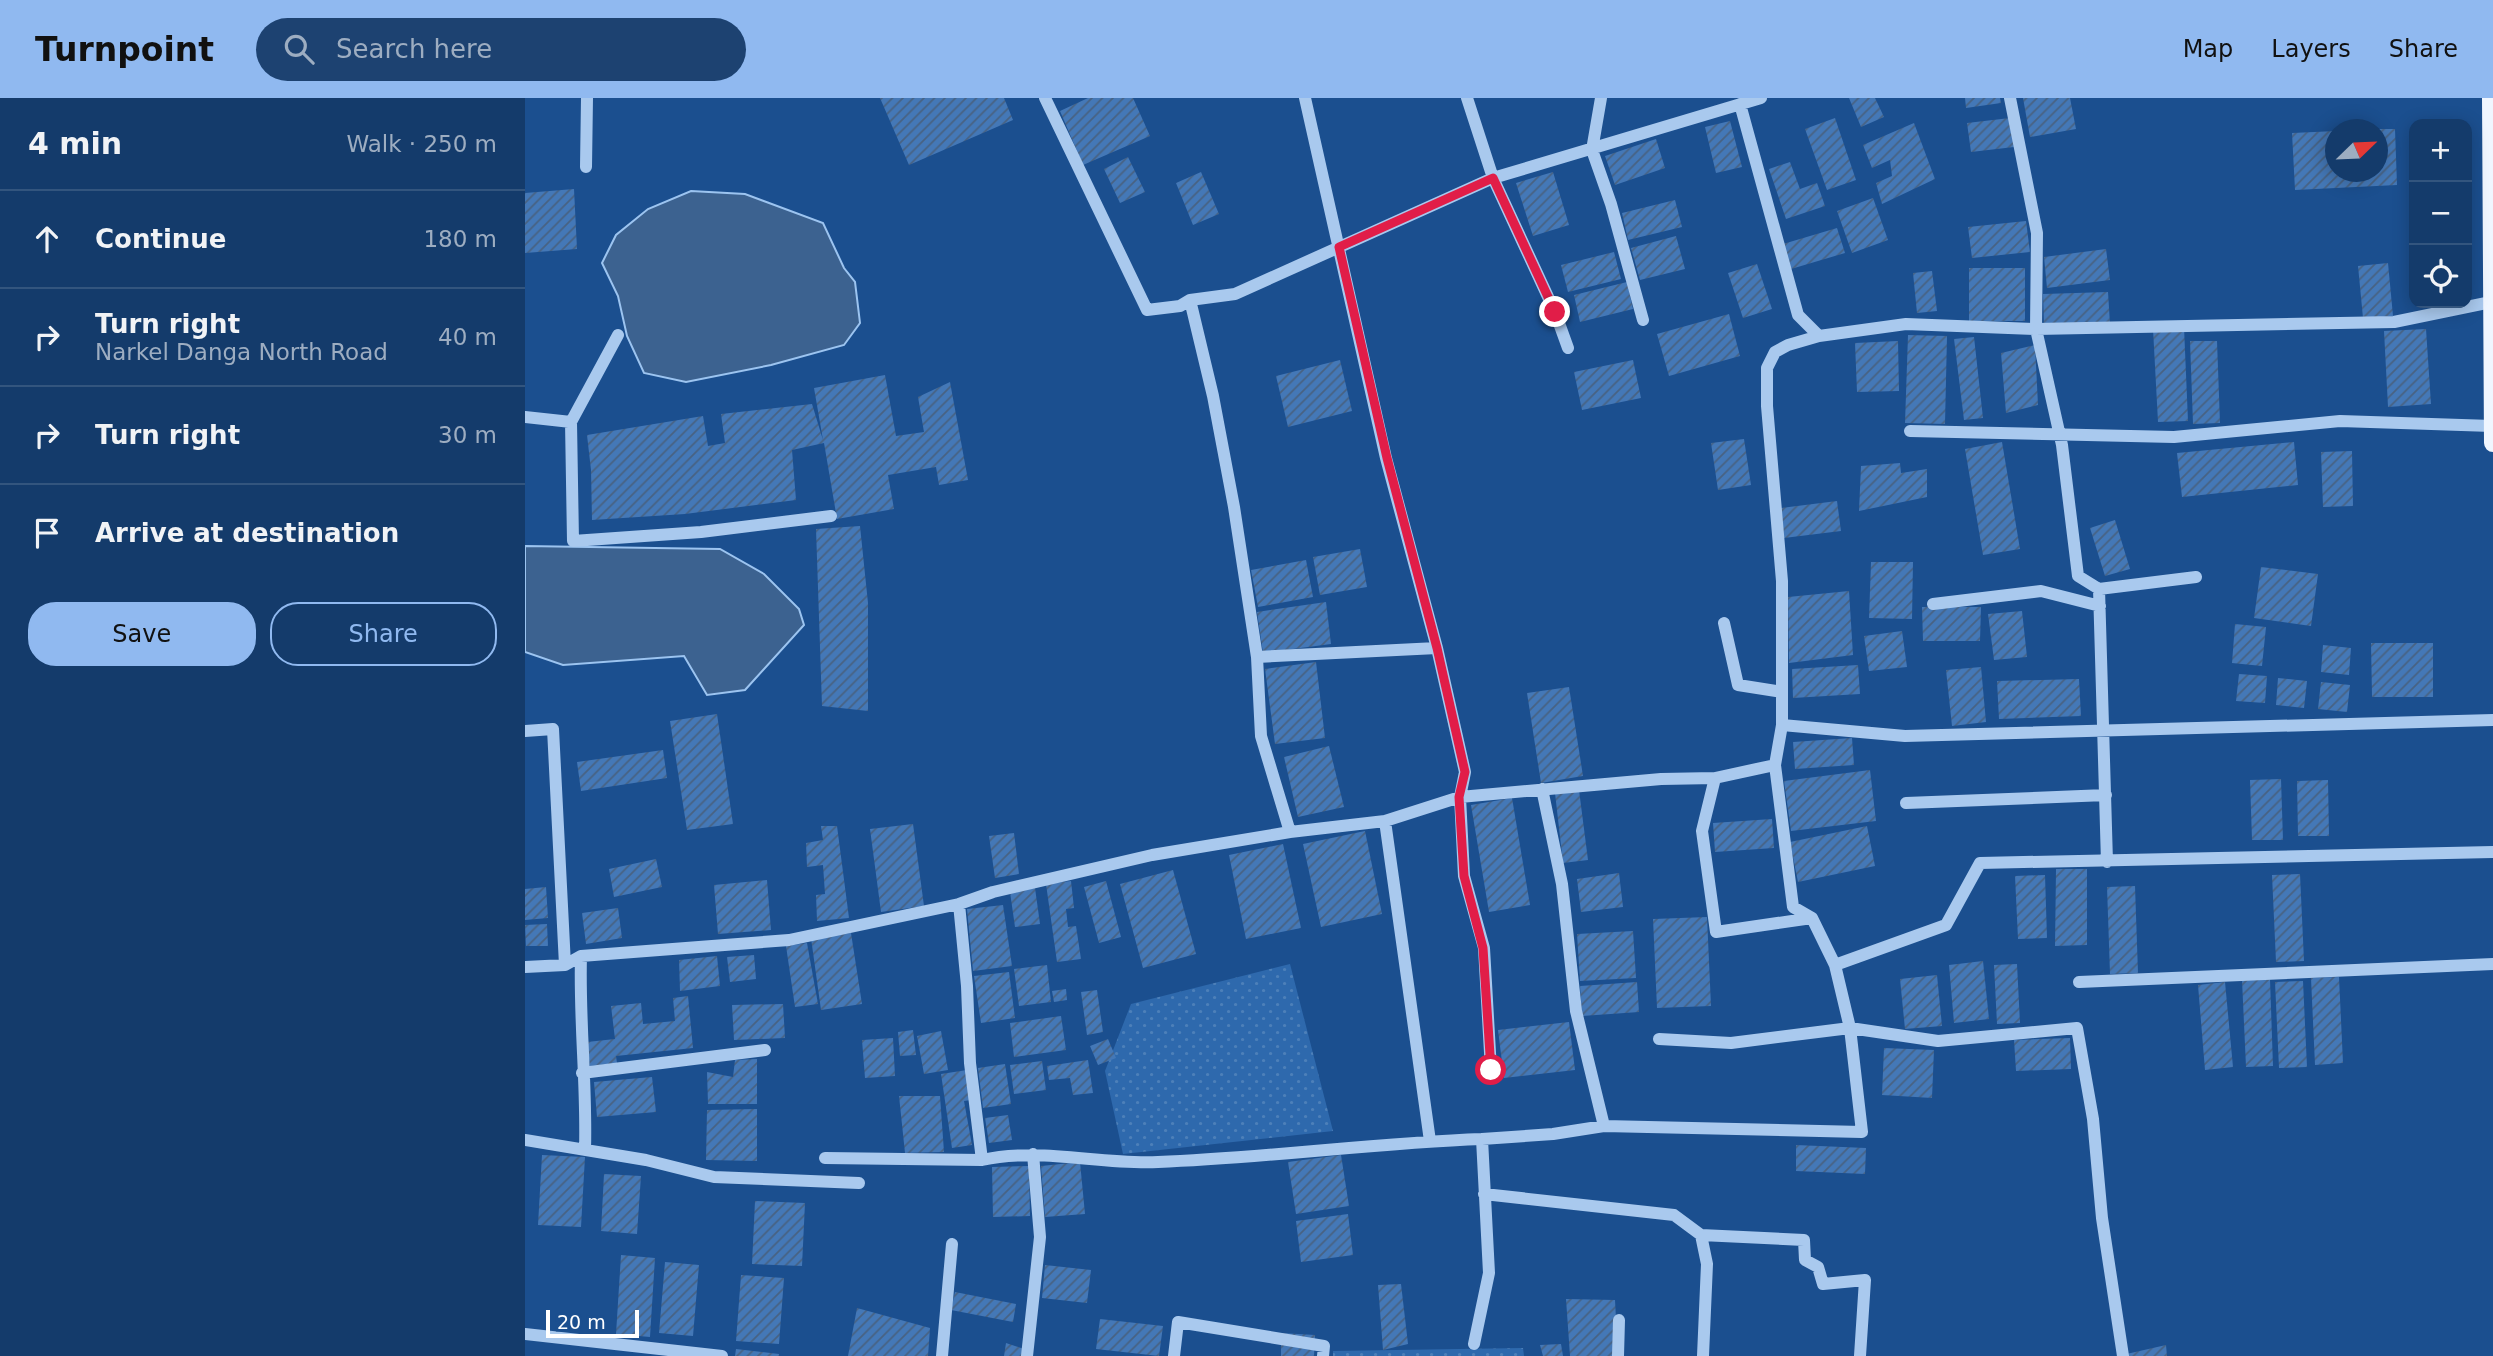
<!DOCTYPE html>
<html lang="en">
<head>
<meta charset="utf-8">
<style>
  :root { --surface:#143b6b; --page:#1d4271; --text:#f1f3f6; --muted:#9dadc1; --line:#33557e; --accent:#90b9f0 }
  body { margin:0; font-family:"DejaVu Sans",sans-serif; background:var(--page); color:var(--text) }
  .controls { position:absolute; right:21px; top:21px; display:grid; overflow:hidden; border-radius:14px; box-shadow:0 4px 18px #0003 }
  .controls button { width:63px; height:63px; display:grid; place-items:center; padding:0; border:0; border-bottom:2px solid var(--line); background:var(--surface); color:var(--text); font:35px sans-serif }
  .compass { position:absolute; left:1800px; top:21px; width:63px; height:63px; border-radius:50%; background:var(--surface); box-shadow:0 4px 18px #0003; rotate:67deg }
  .scale { position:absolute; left:21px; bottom:18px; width:93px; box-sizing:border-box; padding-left:7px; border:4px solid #fff; border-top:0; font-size:19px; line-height:24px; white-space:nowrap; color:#fff; -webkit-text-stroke:5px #1b4f8f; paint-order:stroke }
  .stop { position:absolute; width:21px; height:21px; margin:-16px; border:5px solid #e11d48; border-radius:50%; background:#fff }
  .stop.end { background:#e11d48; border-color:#fff; box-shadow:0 2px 7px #0008 }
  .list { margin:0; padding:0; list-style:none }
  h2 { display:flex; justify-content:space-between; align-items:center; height:91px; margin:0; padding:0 28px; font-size:30px }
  h2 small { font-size:23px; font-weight:400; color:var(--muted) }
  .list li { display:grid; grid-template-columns:46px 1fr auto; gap:21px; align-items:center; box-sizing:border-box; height:98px; padding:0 28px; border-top:2px solid var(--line) }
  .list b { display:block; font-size:26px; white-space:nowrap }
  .list p { margin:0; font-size:23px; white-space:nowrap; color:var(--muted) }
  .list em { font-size:23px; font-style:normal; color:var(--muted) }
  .actions { display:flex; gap:14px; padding:21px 28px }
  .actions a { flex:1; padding:16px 0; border:2px solid var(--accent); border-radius:28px; text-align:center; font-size:24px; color:var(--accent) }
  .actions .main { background:var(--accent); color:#111 }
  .icon { flex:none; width:38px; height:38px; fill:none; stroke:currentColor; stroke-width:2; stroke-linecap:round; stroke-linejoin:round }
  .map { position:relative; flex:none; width:1968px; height:1258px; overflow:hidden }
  header { display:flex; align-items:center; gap:42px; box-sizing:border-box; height:98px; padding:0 35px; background:var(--accent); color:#111 }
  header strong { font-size:33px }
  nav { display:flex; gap:38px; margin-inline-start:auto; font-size:24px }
  .search { width:490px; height:63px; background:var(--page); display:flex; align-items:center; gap:18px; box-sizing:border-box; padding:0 24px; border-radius:38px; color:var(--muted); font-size:26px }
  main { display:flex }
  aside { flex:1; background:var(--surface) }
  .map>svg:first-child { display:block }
</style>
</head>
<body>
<header>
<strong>Turnpoint</strong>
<div class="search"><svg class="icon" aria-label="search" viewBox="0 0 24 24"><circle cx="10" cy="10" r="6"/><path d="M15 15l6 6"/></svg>Search here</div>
<nav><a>Map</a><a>Layers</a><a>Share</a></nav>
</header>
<main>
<aside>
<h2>4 min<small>Walk · 250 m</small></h2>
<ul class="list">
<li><svg class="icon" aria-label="ahead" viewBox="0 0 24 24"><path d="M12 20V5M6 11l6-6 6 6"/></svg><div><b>Continue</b></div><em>180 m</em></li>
<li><svg class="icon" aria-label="right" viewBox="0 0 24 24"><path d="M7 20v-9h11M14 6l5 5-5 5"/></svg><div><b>Turn right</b><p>Narkel Danga North Road</p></div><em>40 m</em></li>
<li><svg class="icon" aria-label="right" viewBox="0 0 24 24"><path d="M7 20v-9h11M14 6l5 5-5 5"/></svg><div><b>Turn right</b></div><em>30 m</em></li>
<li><svg class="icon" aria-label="arrive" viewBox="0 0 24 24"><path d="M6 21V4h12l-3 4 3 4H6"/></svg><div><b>Arrive at destination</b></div></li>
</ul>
<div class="actions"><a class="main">Save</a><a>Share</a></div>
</aside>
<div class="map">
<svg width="1968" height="1258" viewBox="0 0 1968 1258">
  <defs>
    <pattern id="green-dots" width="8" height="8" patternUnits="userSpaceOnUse" patternTransform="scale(1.75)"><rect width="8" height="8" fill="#2e69ad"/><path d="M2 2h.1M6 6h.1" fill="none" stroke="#4d80b9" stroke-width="1.8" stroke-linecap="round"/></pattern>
    <pattern id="building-hatch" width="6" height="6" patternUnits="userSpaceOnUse" patternTransform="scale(1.75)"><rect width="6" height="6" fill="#4478b7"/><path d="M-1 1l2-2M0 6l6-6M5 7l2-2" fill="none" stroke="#486282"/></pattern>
  </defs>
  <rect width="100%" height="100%" fill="#1b4f8f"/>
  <!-- green -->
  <path fill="url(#green-dots)" d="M 765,866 L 808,1033 L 598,1056 L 580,973 L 606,906 Z
    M 998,1250 L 999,1258 L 808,1258 L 808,1253 Z"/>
  <!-- water -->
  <path fill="#3c6290" stroke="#9cc4f0" stroke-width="2" d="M 166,93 L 220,96 L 298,125 L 319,170 L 330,184 L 335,225 L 319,247 L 246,267 L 161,284 L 119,275 L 102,238 L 93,198 L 77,165 L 91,137 L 123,111 Z
    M 0,448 L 195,451 L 239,476 L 274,511 L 279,527 L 220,592 L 182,597 L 159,558 L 38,567 L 0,554 Z"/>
  <!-- building -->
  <path fill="url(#building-hatch)" d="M 355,0 L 479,0 L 488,22 L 384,67 Z
    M 563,0 L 608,0 L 625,38 L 558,67 L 535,13 Z
    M 1324,0 L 1350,0 L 1359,19 L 1336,29 Z
    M 1440,0 L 1475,0 L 1476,5 L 1441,10 Z
    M 1498,0 L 1545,0 L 1551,31 L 1505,39 Z
    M 1310,20 L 1331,82 L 1302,92 L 1280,31 Z
    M 1485,20 L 1489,49 L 1446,54 L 1442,25 Z
    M 1205,23 L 1217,69 L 1191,75 L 1180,29 Z
    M 1389,25 L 1410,81 L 1357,106 L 1351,85 L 1367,78 L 1365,62 L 1347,70 L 1338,47 Z
    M 1870,31 L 1872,87 L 1770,92 L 1767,35 L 1811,33 L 1811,74 L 1853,74 L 1853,31 Z
    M 1131,41 L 1140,70 L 1090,87 L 1080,58 Z
    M 603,59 L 620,94 L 595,105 L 579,71 Z
    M 1265,64 L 1275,91 L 1292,85 L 1300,108 L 1261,121 L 1244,71 Z
    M 676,74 L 694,116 L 668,127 L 651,85 Z
    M 1028,74 L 1044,127 L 1008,138 L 991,85 Z
    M 49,91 L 52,151 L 0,155 L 0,95 Z
    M 1348,100 L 1363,142 L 1327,155 L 1312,113 Z
    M 1150,102 L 1157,129 L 1103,142 L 1097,115 Z
    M 1501,123 L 1505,154 L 1447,160 L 1443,129 Z
    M 1312,130 L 1320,155 L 1266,171 L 1258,146 Z
    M 1151,138 L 1160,171 L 1115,182 L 1106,150 Z
    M 1581,151 L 1585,182 L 1522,190 L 1519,159 Z
    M 1089,154 L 1096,181 L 1043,194 L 1036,167 Z
    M 1863,165 L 1868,218 L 1838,220 L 1833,168 Z
    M 1232,166 L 1247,211 L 1218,220 L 1203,175 Z
    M 1444,170 L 1500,170 L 1500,223 L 1444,223 Z
    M 1407,173 L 1412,213 L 1392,215 L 1388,175 Z
    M 1102,184 L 1108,211 L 1055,224 L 1049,197 Z
    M 1583,194 L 1585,226 L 1519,227 L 1518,196 Z
    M 1204,216 L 1215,258 L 1144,278 L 1132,236 Z
    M 1659,229 L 1663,323 L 1633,324 L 1628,231 Z
    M 1901,231 L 1906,306 L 1863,309 L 1859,233 Z
    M 1383,237 L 1422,238 L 1420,326 L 1380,325 Z
    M 1449,239 L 1458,320 L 1439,322 L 1429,241 Z
    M 1373,243 L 1374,293 L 1332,294 L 1330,245 Z
    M 1665,243 L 1692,243 L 1695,325 L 1668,326 Z
    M 1510,247 L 1513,307 L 1481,315 L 1476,255 Z
    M 815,262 L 827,313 L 763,329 L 751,278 Z
    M 1108,262 L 1116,300 L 1057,312 L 1049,274 Z
    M 360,277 L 371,338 L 399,334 L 393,299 L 425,284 L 443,382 L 414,387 L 411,369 L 363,377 L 369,411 L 312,421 L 299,345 L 267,352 L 271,402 L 160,416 L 67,422 L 66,372 L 62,337 L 178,318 L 183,348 L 200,345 L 196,316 L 287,306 L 298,342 L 289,290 Z
    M 1219,341 L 1226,387 L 1193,392 L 1186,345 Z
    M 1477,344 L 1495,451 L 1458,457 L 1440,351 Z
    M 1769,344 L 1773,387 L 1657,399 L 1652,355 Z
    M 1827,353 L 1828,408 L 1798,409 L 1796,354 Z
    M 1375,365 L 1376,375 L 1402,371 L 1402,399 L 1334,413 L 1336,368 Z
    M 1312,403 L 1316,433 L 1259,440 L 1256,410 Z
    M 1590,422 L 1605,471 L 1580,478 L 1565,430 Z
    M 335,428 L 343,505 L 343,613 L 297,608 L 291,431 Z
    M 835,451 L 842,489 L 795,497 L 788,459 Z
    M 781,462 L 788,499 L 733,509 L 726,472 Z
    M 1346,464 L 1388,464 L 1387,521 L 1344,520 Z
    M 1736,469 L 1793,476 L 1786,528 L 1729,520 Z
    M 1324,493 L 1328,557 L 1264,565 L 1263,499 Z
    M 801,504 L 806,546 L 738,555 L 732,514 Z
    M 1397,509 L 1456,509 L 1455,543 L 1398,543 Z
    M 1497,513 L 1502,559 L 1469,562 L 1463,516 Z
    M 1710,526 L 1741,529 L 1737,568 L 1707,565 Z
    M 1377,533 L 1382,569 L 1344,573 L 1339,538 Z
    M 1846,545 L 1908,545 L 1908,599 L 1847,599 Z
    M 1798,547 L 1826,550 L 1824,577 L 1796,574 Z
    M 791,564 L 800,640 L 750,646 L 740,571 Z
    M 1333,567 L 1335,596 L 1268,600 L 1267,571 Z
    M 1456,569 L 1461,624 L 1427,628 L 1421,572 Z
    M 1714,576 L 1742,578 L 1740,605 L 1711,603 Z
    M 1753,580 L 1782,583 L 1779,610 L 1751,607 Z
    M 1554,581 L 1556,618 L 1474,621 L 1472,583 Z
    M 1796,584 L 1825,587 L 1822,614 L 1793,611 Z
    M 1044,589 L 1058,678 L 1016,685 L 1002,595 Z
    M 192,616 L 208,726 L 162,732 L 145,623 Z
    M 1327,640 L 1329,667 L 1270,671 L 1268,644 Z
    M 804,648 L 819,709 L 773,719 L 759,659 Z
    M 138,652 L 142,680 L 56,693 L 52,664 Z
    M 1345,672 L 1351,723 L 1266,733 L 1259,683 Z
    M 1756,681 L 1758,742 L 1727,742 L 1725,682 Z
    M 1803,682 L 1804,738 L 1773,738 L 1772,683 Z
    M 1054,692 L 1063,762 L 1038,765 L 1030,695 Z
    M 987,700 L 1005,807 L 964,814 L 946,707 Z
    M 1247,721 L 1249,750 L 1190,754 L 1188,725 Z
    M 388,726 L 399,808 L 356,814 L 345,731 Z
    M 296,728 L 312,728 L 324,820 L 292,823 L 291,797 L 300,796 L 298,767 L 282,769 L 281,745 L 298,742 Z
    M 1342,728 L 1350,768 L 1273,784 L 1265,744 Z
    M 840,733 L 857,816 L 796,829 L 778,746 Z
    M 489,735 L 494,776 L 470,780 L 464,738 Z
    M 758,746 L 776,830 L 721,841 L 704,757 Z
    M 131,761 L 137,789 L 89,799 L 84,771 Z
    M 1531,771 L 1562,771 L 1562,847 L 1530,848 Z
    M 648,772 L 671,856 L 618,870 L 595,786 Z
    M 1094,775 L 1098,809 L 1056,814 L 1052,781 Z
    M 1775,776 L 1779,863 L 1751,864 L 1747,777 Z
    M 1520,777 L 1522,840 L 1493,841 L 1490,778 Z
    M 242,782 L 246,832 L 193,836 L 189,787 Z
    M 546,783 L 549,810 L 541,811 L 543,829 L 551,828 L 556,861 L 532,864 L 521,786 Z
    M 581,783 L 596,839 L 574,845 L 559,789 Z
    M 1610,788 L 1613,875 L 1585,876 L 1582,789 Z
    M 21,789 L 23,820 L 0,822 L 0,791 Z
    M 510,790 L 515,826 L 490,829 L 485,794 Z
    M 478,807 L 487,868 L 448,873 L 442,811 Z
    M 93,810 L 97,840 L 61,846 L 57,815 Z
    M 1182,819 L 1186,908 L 1132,910 L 1128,821 Z
    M 22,826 L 23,848 L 1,848 L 0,827 Z
    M 1108,833 L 1111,880 L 1055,883 L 1052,836 Z
    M 326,835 L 337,906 L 296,912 L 286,840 Z
    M 282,845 L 293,906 L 270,909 L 261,848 Z
    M 229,857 L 231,881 L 205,884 L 202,859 Z
    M 192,858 L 195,888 L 155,893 L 154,862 Z
    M 1458,863 L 1464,921 L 1429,925 L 1424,867 Z
    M 1492,866 L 1495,925 L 1472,926 L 1469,867 Z
    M 522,867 L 526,904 L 494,908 L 489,871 Z
    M 484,874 L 490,920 L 456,925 L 449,878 Z
    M 1412,877 L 1417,928 L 1380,931 L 1375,881 Z
    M 1814,879 L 1818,965 L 1790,967 L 1786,880 Z
    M 1745,881 L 1748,968 L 1721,969 L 1717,882 Z
    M 1778,883 L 1782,969 L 1754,970 L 1750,884 Z
    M 1112,884 L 1114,914 L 1057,918 L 1055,888 Z
    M 1700,884 L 1708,969 L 1680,972 L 1673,887 Z
    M 541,891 L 542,902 L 529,904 L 527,893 Z
    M 572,892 L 578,934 L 562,937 L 556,894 Z
    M 163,898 L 168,950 L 91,958 L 92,965 L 65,968 L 62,944 L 90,941 L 86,908 L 116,905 L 118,926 L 150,923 L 148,900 Z
    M 258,906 L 260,940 L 209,942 L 207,907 Z
    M 536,918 L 541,952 L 489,959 L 485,925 Z
    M 1044,924 L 1050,972 L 979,980 L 973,932 Z
    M 388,932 L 391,957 L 375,958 L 373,934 Z
    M 416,933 L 423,972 L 399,976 L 392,938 Z
    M 368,940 L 370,978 L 340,980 L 337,942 Z
    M 1545,940 L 1546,971 L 1491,973 L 1489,942 Z
    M 583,941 L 591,960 L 573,967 L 565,948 Z
    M 1359,950 L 1409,952 L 1407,1000 L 1357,997 Z
    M 232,961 L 232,1006 L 183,1006 L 182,974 L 208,979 L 210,962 Z
    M 563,962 L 568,995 L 548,997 L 545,980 L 524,982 L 522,968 Z
    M 517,963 L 521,992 L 489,996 L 485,967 Z
    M 480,966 L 486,1006 L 458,1010 L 453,970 Z
    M 442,972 L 446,1002 L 439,1003 L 447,1047 L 427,1050 L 416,976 Z
    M 127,979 L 131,1014 L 72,1019 L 69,984 Z
    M 374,998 L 415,998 L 419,1054 L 380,1055 Z
    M 232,1011 L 232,1063 L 181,1062 L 182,1012 Z
    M 483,1017 L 487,1042 L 464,1045 L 460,1020 Z
    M 1271,1047 L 1341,1050 L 1340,1076 L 1271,1073 Z
    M 17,1057 L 60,1059 L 56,1129 L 13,1127 Z
    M 816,1057 L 824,1108 L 771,1116 L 763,1064 Z
    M 555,1064 L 560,1116 L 520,1119 L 516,1068 Z
    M 504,1068 L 505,1118 L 468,1119 L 467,1069 Z
    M 79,1076 L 116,1078 L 112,1136 L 76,1133 Z
    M 230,1103 L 280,1105 L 277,1168 L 227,1166 Z
    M 823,1116 L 828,1157 L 776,1164 L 771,1123 Z
    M 96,1157 L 130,1160 L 125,1239 L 91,1236 Z
    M 140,1164 L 174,1167 L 168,1238 L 134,1235 Z
    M 520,1167 L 566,1172 L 562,1205 L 517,1200 Z
    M 216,1177 L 259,1180 L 254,1246 L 211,1243 Z
    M 876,1186 L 883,1246 L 858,1252 L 853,1187 Z
    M 430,1194 L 491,1206 L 488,1224 L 426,1212 Z
    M 1041,1201 L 1090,1202 L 1093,1258 L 1045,1258 Z
    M 332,1210 L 405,1230 L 403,1258 L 323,1258 Z
    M 575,1221 L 638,1228 L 634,1258 L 571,1251 Z
    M 756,1235 L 790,1237 L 789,1258 L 756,1258 Z
    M 481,1245 L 508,1254 L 508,1258 L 479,1258 Z
    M 1036,1246 L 1038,1258 L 1018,1258 L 1015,1247 Z
    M 1641,1247 L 1642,1258 L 1597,1258 L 1597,1257 Z
    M 211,1251 L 254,1256 L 254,1258 L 210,1258 Z"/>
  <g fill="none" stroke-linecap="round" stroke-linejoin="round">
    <!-- minor -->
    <path stroke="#a9c9ee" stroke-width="12" d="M 520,0 L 622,212 L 655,208 L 665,202 L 710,196 L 968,80 L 1236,0
      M 780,0 L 861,360 L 912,550 L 940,674 L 935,699 L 939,778 L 959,850 L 966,972
      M 942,0 L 968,80 L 1030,214 L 1043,250
      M 1076,0 L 1067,52 L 1086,106 L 1118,222
      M 1485,0 L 1512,135 L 1511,231 L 1537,347 L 1553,478 L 1574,491 L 1671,479
      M 1215,6 L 1273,217 L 1294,238
      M 61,69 L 62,0
      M 665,202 L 688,298 L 709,409 L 732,559 L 736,638 L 765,734
      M 0,319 L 46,324 L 93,237
      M 46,324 L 48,443 L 176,434 L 306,418
      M 1385,333 L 1649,339 L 1815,323 L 1967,328
      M 1574,491 L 1582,764
      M 1408,506 L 1516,493 L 1575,508
      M 1199,525 L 1213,587 L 1257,594
      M 732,559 L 912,550
      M 1257,627 L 1380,638 L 1968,622
      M 0,633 L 28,631 L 40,867
      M 1190,680 L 1177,733 L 1191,834 L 1287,820
      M 1017,691 L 1037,786 L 1051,913 L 1079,1028
      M 1381,705 L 1581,697
      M 860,723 L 905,1043
      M 434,806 L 442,888 L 445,965 L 457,1062
      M 56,858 C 54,923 62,987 60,1052
      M 1310,867 L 1421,827 L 1455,765 L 1968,754
      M 0,869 L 40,867 L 56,858 L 264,842 L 434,806 L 468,794 L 627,757 L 765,734 L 860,723 L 935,699 L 1136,681 L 1190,680 L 1250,667
      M 1554,884 L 1968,866
      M 1134,941 L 1206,945 L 1325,930 L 1413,943 L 1552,930 L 1568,1021 L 1577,1120 L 1598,1258
      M 57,975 L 240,952
      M 957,1041 L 1028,1036 L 1079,1028 L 1337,1034 L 1325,930 L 1310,867 L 1287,820 L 1268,809 L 1250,667 L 1257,627 L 1257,483 L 1242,308 L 1242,270 L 1250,254 L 1263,247 L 1294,238 L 1381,226 L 1511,231 L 1869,224 L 1966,204
      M 0,1042 L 121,1062 L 189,1079 L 334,1085
      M 300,1060 L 457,1062 C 516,1049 574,1067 633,1064 C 741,1060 849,1045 957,1041 L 964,1175 L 949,1246
      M 959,1096 L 1149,1117 L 1176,1137 L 1279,1142 L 1280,1162 L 1293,1169 L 1298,1186 L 1340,1182 L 1335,1258
      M 1176,1137 L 1182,1166 L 1178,1258
      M 0,1236 L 197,1258
      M 417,1258 L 427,1146
      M 502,1258 L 515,1139 L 508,1056
      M 649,1258 L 653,1224 L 799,1248 L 798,1258
      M 1093,1258 L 1094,1222"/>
    <!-- major -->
    <path stroke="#f0f6ff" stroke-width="18" d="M 1966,0 L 1968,345"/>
  </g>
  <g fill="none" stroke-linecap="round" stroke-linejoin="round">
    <!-- route -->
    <path stroke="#e11d48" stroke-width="9" d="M 966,972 L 958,850 L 939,778 L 934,699 L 940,674 L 912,550 L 862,360 L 814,149 L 968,80 L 1030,214"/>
  </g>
</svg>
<div class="controls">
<button>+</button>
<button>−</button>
<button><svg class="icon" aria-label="locate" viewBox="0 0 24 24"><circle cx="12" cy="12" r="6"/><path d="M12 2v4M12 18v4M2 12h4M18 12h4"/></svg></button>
</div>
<svg class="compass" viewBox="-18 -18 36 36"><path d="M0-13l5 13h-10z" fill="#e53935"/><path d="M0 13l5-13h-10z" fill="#9dadc1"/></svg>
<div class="scale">20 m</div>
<div class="stop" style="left:966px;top:972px"></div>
<div class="stop end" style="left:1030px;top:214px"></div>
</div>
</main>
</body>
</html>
